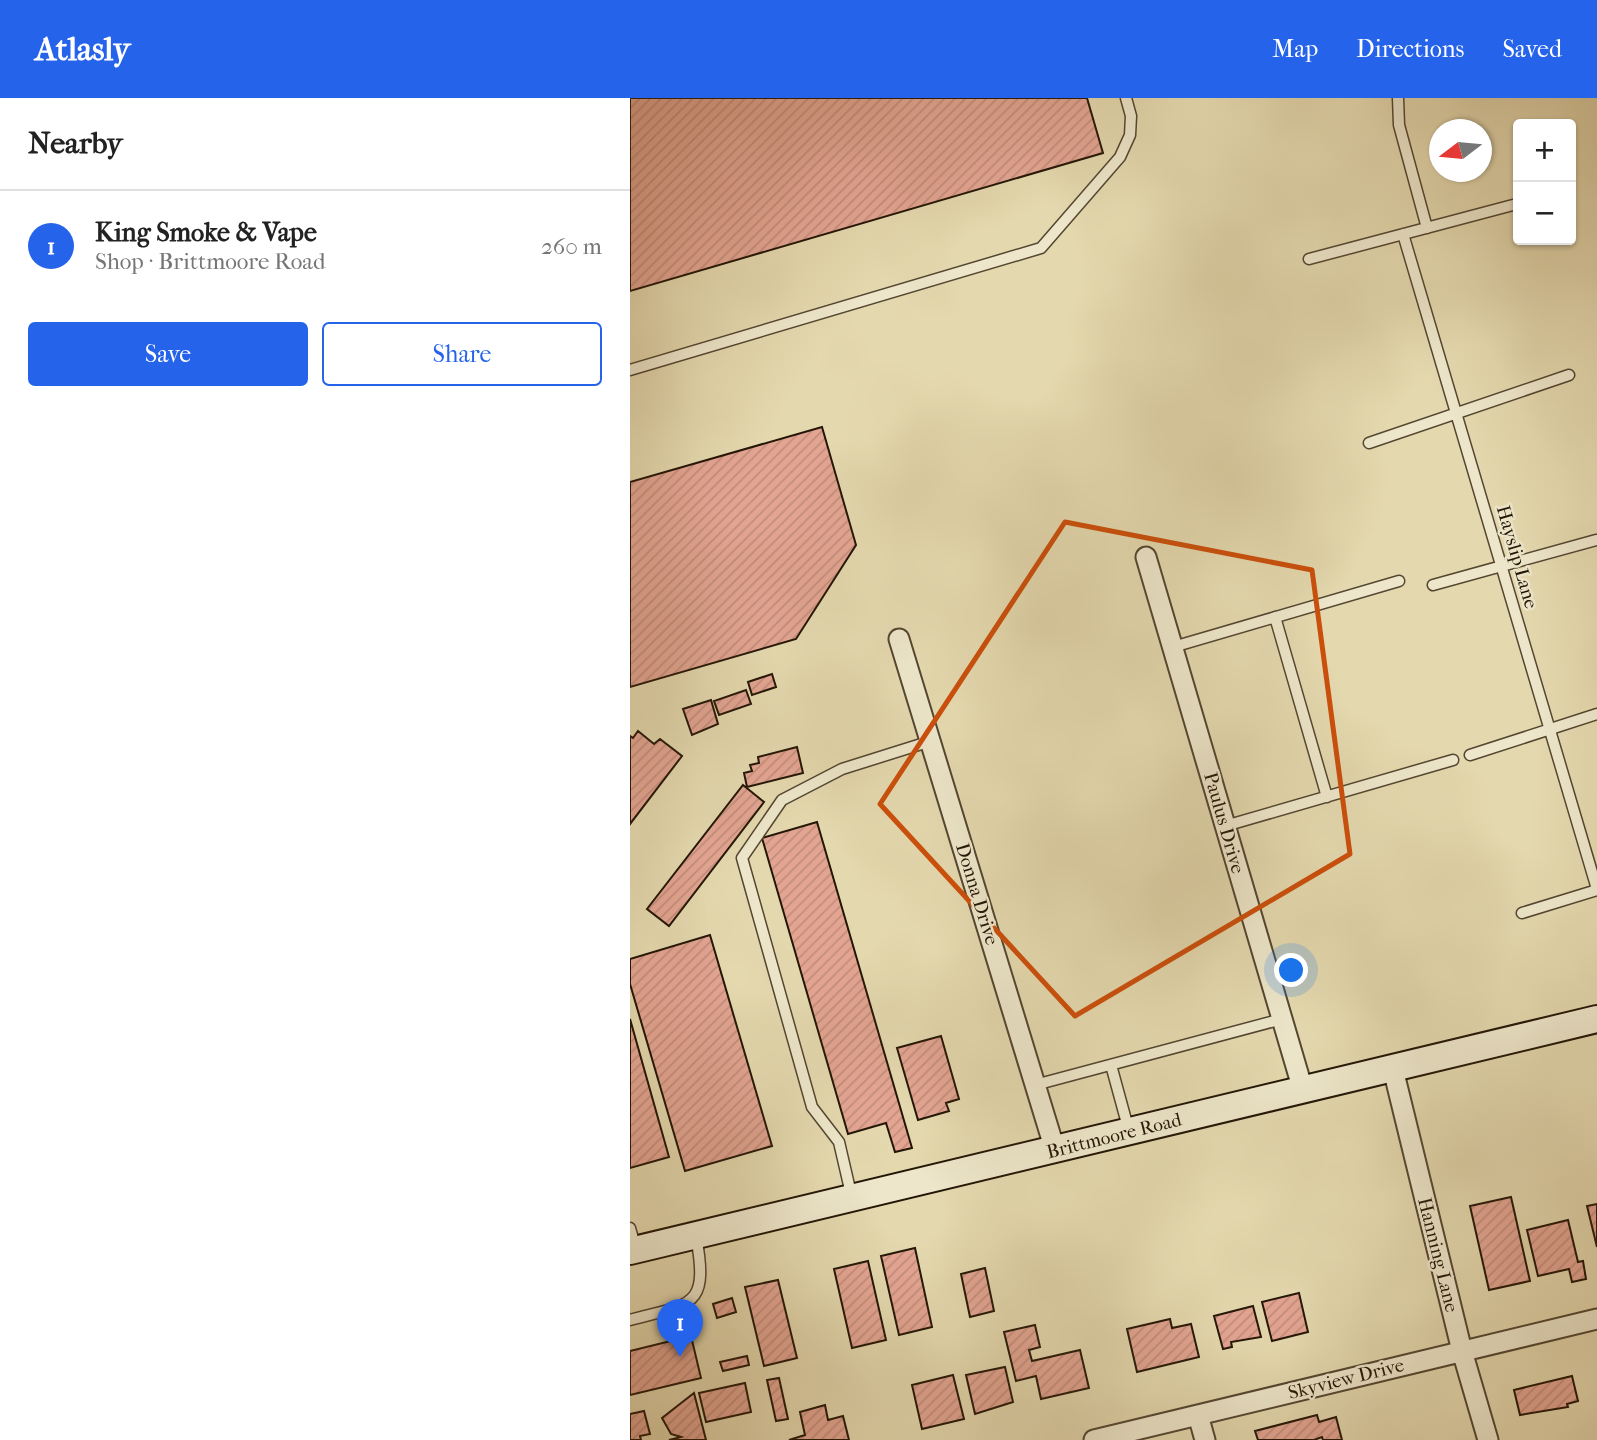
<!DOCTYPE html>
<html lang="en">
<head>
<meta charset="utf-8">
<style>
  :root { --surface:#fff; --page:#f2f2f2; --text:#222; --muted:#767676; --line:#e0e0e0; --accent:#2563eb }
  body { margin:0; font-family:"IM FELL French Canon",serif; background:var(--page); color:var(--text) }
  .controls { position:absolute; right:21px; top:21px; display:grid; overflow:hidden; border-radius:7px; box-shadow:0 2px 5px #0004 }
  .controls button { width:63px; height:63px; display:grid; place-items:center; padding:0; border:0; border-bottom:2px solid var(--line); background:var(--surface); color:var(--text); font:35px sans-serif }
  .compass { position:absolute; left:799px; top:21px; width:63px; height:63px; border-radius:50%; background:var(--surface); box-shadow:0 2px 5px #0004; rotate:254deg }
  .you { position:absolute; left:662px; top:873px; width:24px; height:24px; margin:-18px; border:5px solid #fff; border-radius:50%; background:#1a73e8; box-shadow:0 0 0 10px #1a73e833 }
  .badge { display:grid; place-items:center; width:46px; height:46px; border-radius:50%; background:var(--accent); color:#fff; font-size:23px; font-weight:700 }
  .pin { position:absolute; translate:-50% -58px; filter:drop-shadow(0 2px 4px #0008) }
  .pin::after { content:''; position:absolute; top:37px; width:24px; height:21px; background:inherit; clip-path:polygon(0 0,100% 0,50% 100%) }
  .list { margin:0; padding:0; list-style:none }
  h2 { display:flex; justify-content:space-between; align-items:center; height:91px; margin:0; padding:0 28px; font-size:30px }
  h2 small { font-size:23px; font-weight:400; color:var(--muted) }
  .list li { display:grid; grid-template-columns:46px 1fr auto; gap:21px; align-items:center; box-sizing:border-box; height:112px; padding:0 28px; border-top:2px solid var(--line) }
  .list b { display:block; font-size:26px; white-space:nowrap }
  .list p { margin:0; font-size:23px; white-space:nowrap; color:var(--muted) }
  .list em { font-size:23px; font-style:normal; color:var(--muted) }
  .actions { display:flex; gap:14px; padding:21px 28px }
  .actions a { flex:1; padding:16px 0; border:2px solid var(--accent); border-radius:7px; text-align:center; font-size:24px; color:var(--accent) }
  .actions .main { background:var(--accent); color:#fff }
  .map { position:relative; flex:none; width:967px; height:1342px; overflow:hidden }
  header { display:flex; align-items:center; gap:42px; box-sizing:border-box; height:98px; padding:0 35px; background:var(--accent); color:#fff }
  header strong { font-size:33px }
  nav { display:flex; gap:38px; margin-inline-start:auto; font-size:24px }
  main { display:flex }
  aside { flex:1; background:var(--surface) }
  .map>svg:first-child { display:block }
</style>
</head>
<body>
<header>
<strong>Atlasly</strong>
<nav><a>Map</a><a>Directions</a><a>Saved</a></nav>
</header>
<main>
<aside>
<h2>Nearby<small></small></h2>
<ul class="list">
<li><span class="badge">1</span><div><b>King Smoke &amp; Vape</b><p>Shop · Brittmoore Road</p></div><em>260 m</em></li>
</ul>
<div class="actions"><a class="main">Save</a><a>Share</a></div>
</aside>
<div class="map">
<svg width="967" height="1342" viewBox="0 0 967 1342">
  <defs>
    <pattern id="building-hatch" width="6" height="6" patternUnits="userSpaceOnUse" patternTransform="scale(1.75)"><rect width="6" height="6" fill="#e3a592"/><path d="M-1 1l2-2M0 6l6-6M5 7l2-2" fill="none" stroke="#c38d7c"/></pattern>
  </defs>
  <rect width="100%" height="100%" fill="#e4d8ae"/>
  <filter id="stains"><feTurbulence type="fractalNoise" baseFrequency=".00286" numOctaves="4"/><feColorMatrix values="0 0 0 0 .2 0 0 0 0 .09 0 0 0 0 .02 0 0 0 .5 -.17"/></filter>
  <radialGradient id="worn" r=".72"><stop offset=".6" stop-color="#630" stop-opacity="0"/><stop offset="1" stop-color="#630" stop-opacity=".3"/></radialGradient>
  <!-- building -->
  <path fill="url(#building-hatch)" stroke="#241607" stroke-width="2" d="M 0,0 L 457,0 L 473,55 L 0,193 Z
    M 192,329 L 226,447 L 166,541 L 0,589 L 0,384 Z
    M 142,576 L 146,589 L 122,597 L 118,584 Z
    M 116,592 L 121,606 L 89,617 L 84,603 Z
    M 81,602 L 88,626 L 62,637 L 53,611 Z
    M 8,633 L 24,646 L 30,641 L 52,658 L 0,726 L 0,638 L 3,640 Z
    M 167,649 L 173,675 L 117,689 L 114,675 L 122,673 L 120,667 L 129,665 L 128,659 Z
    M 113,687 L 134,704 L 39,828 L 17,811 Z
    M 187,724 L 282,1050 L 265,1054 L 256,1025 L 218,1036 L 132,740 Z
    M 80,837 L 142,1048 L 55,1073 L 0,886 L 0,861 Z
    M 0,921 L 39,1059 L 0,1070 Z
    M 311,938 L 329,1001 L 316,1005 L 319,1013 L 288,1022 L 267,950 Z
    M 881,1099 L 900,1183 L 859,1192 L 840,1108 Z
    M 967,1106 L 967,1149 L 957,1108 Z
    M 938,1122 L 948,1164 L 953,1163 L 956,1181 L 942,1184 L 939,1171 L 908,1178 L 897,1132 Z
    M 285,1150 L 302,1229 L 269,1237 L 251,1158 Z
    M 238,1163 L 256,1242 L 222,1250 L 204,1171 Z
    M 355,1170 L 364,1213 L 340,1219 L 331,1176 Z
    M 148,1182 L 167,1260 L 134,1268 L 115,1189 Z
    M 669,1195 L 678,1234 L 642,1243 L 632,1204 Z
    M 102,1200 L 106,1214 L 87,1220 L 83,1206 Z
    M 623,1208 L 631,1239 L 601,1244 L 602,1249 L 593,1251 L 584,1218 Z
    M 540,1221 L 542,1230 L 561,1226 L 569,1259 L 507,1274 L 497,1231 Z
    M 405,1227 L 410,1249 L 399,1252 L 402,1263 L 450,1252 L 459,1290 L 411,1301 L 406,1278 L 386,1283 L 374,1234 Z
    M 61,1238 L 71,1280 L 0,1297 L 0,1253 Z
    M 117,1258 L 119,1267 L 93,1273 L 90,1264 Z
    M 375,1269 L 383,1304 L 345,1316 L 336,1277 Z
    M 323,1277 L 334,1321 L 292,1331 L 282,1287 Z
    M 942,1278 L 948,1303 L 937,1306 L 938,1309 L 890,1317 L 884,1292 Z
    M 149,1280 L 158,1321 L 146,1323 L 137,1282 Z
    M 115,1285 L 121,1314 L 76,1324 L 69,1295 Z
    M 64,1295 L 76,1342 L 39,1342 L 51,1339 L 41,1336 L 32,1320 Z
    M 195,1307 L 198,1322 L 213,1318 L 219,1342 L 159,1342 L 175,1337 L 170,1314 Z
    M 14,1313 L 20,1336 L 10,1338 L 11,1342 L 0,1342 L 0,1316 Z
    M 687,1317 L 689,1324 L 706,1319 L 712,1342 L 693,1342 L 692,1339 L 684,1342 L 628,1342 L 625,1333 Z"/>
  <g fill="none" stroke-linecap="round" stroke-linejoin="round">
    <defs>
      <path id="lane" d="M 768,0 L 769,27 L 797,130
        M 773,136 L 967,791
        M 679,161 L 883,107
        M 0,272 L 411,150 L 490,59 L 500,37 L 501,18 L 496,0
        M 739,345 L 939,277
        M 803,487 L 966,442
        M 645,519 L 697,699
        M 543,549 L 769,483
        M 840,657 L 967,616
        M 595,728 L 823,662
        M 892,815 L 967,792
        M 481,967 L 499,1033
        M 405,987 L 652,921
        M 222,1100 L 209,1044 L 182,1009 L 112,760 L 152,702 L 212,671 L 301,643
        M 0,1130 L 6,1151
        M 0,1222 C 63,1205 79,1210 66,1138"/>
      <path id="street" d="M 516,459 L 673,992
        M 269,541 L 425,1052
        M 763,971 L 832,1253 L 858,1342
        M 568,1317 L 575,1342
        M 464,1342 L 967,1221"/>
      <path id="secondary" d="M 0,1153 L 967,921"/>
    </defs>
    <!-- lane casing -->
    <use href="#lane" stroke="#544631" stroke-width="13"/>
    <!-- street casing -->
    <use href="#street" stroke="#544631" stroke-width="23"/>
    <!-- secondary casing -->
    <use href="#secondary" stroke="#241607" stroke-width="30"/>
    <!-- lane -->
    <use href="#lane" stroke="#ede6ca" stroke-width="10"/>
    <!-- street -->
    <use href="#street" stroke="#ede6ca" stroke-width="19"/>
    <!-- secondary -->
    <use href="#secondary" stroke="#ede6ca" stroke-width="26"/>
  </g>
  <!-- marked area -->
  <path fill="none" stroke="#cb4f0b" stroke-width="5" stroke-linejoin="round" d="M 435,424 L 682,472 L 720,756 L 445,918 L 250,706 Z"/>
  <g text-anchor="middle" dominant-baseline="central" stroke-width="5" stroke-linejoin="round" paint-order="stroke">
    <!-- street labels -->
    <g font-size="19" fill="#241607" stroke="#ede6ca">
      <text transform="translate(887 459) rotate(74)">Hayslip Lane</text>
      <text transform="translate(594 725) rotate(74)">Paulus Drive</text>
      <text transform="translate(347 796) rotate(73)">Donna Drive</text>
      <text transform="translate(484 1038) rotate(-14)">Brittmoore Road</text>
      <text transform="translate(808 1157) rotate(76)">Hanning Lane</text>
      <text transform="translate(716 1281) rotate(-14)">Skyview Drive</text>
    </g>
  </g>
  <rect width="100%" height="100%" filter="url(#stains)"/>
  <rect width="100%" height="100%" fill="url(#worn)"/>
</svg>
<div class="controls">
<button>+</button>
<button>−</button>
</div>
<svg class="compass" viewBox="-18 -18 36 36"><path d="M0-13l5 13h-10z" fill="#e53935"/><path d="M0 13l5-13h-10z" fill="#767676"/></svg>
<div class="you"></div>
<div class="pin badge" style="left:50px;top:1259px">1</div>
</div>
</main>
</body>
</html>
